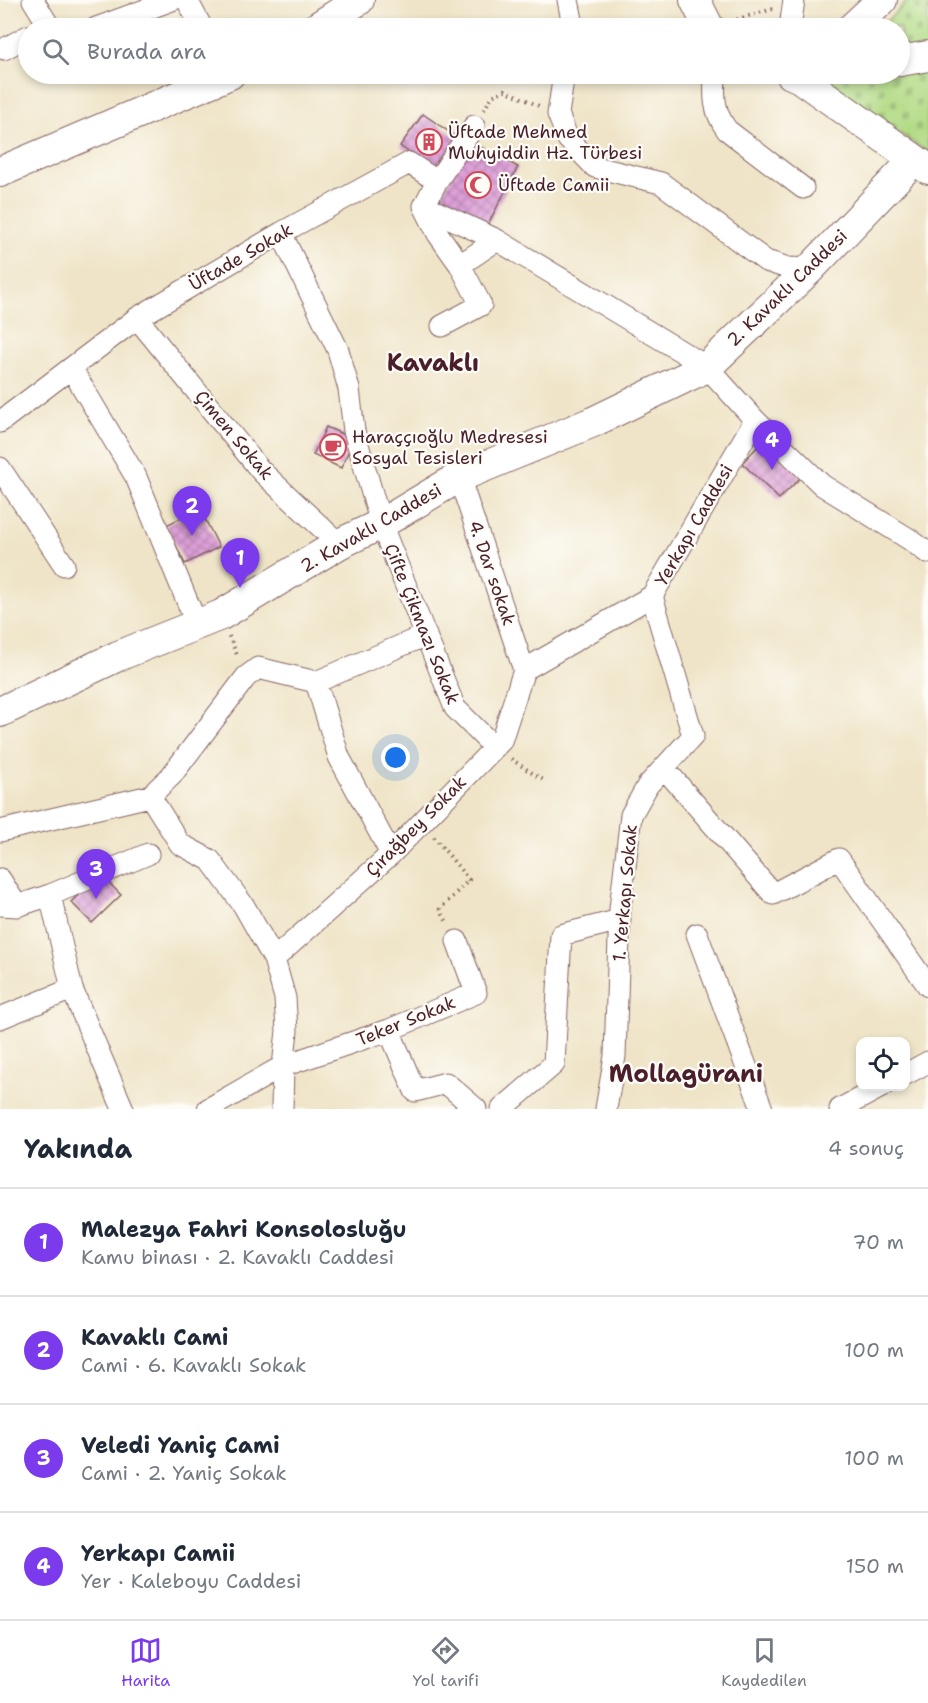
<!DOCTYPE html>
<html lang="tr">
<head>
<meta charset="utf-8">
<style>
  :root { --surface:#fff; --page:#f6f6f7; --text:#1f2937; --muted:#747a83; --line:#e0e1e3; --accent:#7c3aed }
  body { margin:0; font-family:"Shantell Sans",sans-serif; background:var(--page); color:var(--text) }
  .controls { position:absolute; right:18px; bottom:18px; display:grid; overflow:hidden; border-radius:12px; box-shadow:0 3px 9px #0003 }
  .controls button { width:54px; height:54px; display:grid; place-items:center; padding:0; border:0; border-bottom:2px solid var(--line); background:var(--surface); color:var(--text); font:30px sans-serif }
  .you { position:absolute; left:396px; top:758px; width:21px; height:21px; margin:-15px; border:4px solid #fff; border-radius:50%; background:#1a73e8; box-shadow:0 0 0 9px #1a73e833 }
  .badge { display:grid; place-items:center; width:39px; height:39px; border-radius:50%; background:var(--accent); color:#fff; font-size:20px; font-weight:700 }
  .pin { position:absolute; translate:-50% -50px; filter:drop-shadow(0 2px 3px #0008) }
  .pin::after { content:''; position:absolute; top:32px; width:21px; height:18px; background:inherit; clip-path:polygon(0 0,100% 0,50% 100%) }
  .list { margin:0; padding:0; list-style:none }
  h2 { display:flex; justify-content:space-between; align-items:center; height:78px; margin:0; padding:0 24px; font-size:26px }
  h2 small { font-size:20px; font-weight:400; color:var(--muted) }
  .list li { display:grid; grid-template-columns:39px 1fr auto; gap:18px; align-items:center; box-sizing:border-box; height:108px; padding:0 24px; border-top:2px solid var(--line) }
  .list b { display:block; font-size:22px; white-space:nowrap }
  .list p { margin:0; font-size:20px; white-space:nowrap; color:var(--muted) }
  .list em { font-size:20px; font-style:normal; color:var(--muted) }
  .icon { flex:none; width:33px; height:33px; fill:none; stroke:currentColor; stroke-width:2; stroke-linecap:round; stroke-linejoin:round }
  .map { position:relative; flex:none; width:928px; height:1109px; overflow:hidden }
  .search { position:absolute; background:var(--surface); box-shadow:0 3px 9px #0003; left:18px; right:18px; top:18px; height:66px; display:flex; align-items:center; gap:15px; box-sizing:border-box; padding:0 21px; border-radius:33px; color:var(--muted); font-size:22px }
  .sheet { height:510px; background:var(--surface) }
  nav { display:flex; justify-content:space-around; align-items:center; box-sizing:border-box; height:84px; border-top:2px solid var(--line); background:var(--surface); font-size:16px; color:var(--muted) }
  nav a { display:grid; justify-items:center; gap:3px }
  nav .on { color:var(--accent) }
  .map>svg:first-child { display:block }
</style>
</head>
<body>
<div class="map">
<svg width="928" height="1109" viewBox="0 0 928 1109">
  <defs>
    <pattern id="cemetery-stones" width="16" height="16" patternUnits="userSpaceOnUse" patternTransform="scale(1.5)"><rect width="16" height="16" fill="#b1da84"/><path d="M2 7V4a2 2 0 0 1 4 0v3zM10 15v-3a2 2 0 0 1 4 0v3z" fill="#9abb72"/></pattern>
    <pattern id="building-cross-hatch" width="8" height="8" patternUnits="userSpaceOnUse" patternTransform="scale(1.5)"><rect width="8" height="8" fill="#dda0d8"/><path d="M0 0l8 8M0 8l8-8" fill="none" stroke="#b582af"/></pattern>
  </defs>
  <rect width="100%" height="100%" fill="#fdfcf7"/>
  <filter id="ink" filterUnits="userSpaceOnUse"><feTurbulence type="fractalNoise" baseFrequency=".0167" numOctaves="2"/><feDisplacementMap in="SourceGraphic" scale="12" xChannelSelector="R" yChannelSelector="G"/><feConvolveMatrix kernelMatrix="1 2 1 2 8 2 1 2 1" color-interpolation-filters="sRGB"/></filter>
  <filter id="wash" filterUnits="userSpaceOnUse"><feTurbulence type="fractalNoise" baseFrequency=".008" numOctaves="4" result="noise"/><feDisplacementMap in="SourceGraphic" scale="24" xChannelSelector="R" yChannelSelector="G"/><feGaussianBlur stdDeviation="1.35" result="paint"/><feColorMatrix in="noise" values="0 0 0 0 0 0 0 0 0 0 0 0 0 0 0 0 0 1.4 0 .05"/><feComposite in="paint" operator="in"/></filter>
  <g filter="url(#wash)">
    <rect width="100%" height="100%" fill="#efe4c7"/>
    <!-- cemetery -->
    <path fill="url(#cemetery-stones)" stroke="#7e7c58" stroke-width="1.5" d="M 909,0 L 928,0 L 928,153 L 824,81 L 832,74 L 900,74 L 900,28 L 879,28 Z"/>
    <g id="blocks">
      <!-- building -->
      <path fill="url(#building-cross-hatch)" d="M 423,114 L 458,138 L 436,171 L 400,146 Z
        M 470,141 L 518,167 L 486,228 L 438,202 Z
        M 326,427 L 354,439 L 341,468 L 313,455 Z
        M 764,440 L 801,477 L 779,499 L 742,463 Z
        M 200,509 L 219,547 L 185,564 L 166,525 Z
        M 100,874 L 121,895 L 92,923 L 71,902 Z"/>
    </g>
  </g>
  <g filter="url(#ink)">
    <use href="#blocks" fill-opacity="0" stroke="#846462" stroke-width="1.5"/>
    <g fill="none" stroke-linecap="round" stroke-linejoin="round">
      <defs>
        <path id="street" d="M 33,0 L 49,26
          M 187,0 L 202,28
          M 568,0 L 572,20 L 571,28
          M 96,28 L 172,0
          M 790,28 L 794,0
          M 4,49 L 28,36
          M 564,74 L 558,114 L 568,139 L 595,167 L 661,183 L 766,261 L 788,268 L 810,269
          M 715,74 C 714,96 713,111 727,130 L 803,188
          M 437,181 L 424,206 L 497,240
          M 424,206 L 438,234 L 460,265
          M 281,233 L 338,350 L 349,389 L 354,431 L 381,524 L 455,708 L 494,747
          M 137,318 L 261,471 L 339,544
          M 442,326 L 481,305 L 460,265 L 497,240 L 707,367 L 755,420 L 822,485 L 909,539 L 928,553
          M 71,368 L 136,477 L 197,625
          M 0,422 L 137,318 L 281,233 L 409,163 L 437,181 L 474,126
          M 0,468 L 64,565
          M 459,477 L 524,670
          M 524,670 L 652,596 L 755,420
          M 316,682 L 426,635
          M 664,768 L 773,894 L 839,859 L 928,986
          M 150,796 L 180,844 L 210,860 L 244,906 L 274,959 L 285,998 L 287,1031 L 283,1066 L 282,1109
          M 0,831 L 150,796 L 171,776 L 246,677 L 258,668 L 316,682 L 339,757 L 391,854
          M 0,879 L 17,906
          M 50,895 L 72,989 L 123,1109
          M 0,905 L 17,906 L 50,895 L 148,854
          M 697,934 L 762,1109
          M 274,959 L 391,854 L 501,741 L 524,670
          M 0,1018 L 72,989
          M 389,1030 L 415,1091 L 446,1083 L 476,1109
          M 906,1074 L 928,1062
          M 208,1109 L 283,1066 L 389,1030 L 476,993 L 457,941
          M 502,1109 L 554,1064 L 561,935 L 620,920
          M 606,1109 L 615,1056 L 620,909 L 631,815 L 648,785 L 693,736 L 652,596
          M 840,1109 L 883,1086"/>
        <path id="secondary" d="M 695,0 L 709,28
          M 316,28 L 359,0
          M 852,28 L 882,0
          M 900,61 L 928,56
          M 791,74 L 800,78 L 928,169
          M 0,172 L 230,74
          M 0,712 L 118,656 L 221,615 L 339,544 L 381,524 L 459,477 L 593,422 L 707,367 L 810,269 L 914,160"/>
      </defs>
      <!-- street casing -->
      <use href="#street" stroke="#846462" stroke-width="23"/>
      <!-- secondary casing -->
      <use href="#secondary" stroke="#846462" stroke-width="32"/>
      <!-- path -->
      <path stroke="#846462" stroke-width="4" stroke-dasharray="1.5 4.5" stroke-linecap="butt" d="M 731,21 L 773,9
        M 484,110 L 492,96 L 505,90 L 539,106
        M 229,636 L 238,657
        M 511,759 L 546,782
        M 434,837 L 469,880 L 440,909 L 448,924"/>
      <!-- street -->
      <use href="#street" stroke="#fff" stroke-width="21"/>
      <!-- secondary -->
      <use href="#secondary" stroke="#fff" stroke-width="30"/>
    </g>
  </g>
  <!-- icons -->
  <defs>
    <symbol id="building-ring" viewBox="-11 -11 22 22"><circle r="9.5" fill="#fdfcf7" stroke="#d1495b" stroke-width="1.5"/><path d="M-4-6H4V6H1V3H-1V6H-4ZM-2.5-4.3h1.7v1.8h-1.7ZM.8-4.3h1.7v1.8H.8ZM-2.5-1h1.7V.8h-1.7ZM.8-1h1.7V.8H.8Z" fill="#d1495b"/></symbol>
    <symbol id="mosque-ring" viewBox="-11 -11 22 22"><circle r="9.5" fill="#fdfcf7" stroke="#d1495b" stroke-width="1.5"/><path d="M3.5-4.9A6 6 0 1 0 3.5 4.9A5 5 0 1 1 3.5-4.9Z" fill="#d1495b"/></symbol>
    <symbol id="cafe-ring" viewBox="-11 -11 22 22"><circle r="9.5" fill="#fdfcf7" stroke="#d1495b" stroke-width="1.5"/><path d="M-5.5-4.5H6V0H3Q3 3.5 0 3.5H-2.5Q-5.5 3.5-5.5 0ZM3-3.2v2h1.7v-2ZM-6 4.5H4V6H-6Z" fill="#d1495b"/></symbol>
  </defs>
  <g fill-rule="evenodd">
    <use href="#building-ring" x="414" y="127" width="30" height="30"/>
    <use href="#mosque-ring" x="463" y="170" width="30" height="30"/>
    <use href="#cafe-ring" x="318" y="432" width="30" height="30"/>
  </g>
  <g text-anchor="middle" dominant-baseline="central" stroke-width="4.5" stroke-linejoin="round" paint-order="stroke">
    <!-- poi labels -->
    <g font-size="18" fill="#4a1f2b" stroke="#fdfcf7" text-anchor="start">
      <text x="448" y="132">Üftade Mehmed<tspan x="448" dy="21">Muhyiddin Hz. Türbesi</tspan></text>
      <text x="498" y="185">Üftade Camii</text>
      <text x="352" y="437">Haraççıoğlu Medresesi<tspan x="352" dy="21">Sosyal Tesisleri</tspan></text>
    </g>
    <!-- street labels -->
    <g font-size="18" fill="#4a1f2b" stroke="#fdfcf7">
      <text transform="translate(241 257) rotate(-30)">Üftade Sokak</text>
      <text transform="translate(787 288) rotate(-44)">2. Kavaklı Caddesi</text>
      <text transform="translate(234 435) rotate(50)">Çimen Sokak</text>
      <text transform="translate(694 525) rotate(-60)">Yerkapı Caddesi</text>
      <text transform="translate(371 528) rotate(-30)">2. Kavaklı Caddesi</text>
      <text transform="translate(492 573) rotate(71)">4. Dar sokak</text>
      <text transform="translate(422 624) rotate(68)">Çifte Çikmazı Sokak</text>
      <text transform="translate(416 826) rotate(-45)">Çırağbey Sokak</text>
      <text transform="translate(625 893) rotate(-85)">1. Yerkapı Sokak</text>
      <text transform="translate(406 1021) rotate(-22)">Teker Sokak</text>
    </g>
    <!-- district labels -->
    <g font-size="24" font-weight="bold" fill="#4a1f2b" stroke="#fdfcf7">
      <text x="433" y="363">Kavaklı</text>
      <text x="686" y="1074">Mollagürani</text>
    </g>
  </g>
</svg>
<div class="controls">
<button><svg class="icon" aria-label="locate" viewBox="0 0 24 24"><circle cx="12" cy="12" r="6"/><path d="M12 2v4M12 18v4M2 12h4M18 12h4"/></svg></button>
</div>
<div class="you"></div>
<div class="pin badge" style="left:240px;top:588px">1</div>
<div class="pin badge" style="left:192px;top:536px">2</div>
<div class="pin badge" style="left:96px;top:899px">3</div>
<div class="pin badge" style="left:772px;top:470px">4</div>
<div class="search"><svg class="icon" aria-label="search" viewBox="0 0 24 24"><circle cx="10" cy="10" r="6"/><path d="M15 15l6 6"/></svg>Burada ara</div>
</div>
<section class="sheet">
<h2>Yakında<small>4 sonuç</small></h2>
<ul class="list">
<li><span class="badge">1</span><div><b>Malezya Fahri Konsolosluğu</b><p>Kamu binası · 2. Kavaklı Caddesi</p></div><em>70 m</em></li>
<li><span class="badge">2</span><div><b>Kavaklı Cami</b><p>Cami · 6. Kavaklı Sokak</p></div><em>100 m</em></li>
<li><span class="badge">3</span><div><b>Veledi Yaniç Cami</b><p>Cami · 2. Yaniç Sokak</p></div><em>100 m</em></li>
<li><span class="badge">4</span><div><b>Yerkapı Camii</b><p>Yer · Kaleboyu Caddesi</p></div><em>150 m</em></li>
</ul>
</section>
<nav>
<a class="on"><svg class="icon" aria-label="map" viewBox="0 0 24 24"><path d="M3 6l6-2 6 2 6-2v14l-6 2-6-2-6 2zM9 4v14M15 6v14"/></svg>Harita</a>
<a><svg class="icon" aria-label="directions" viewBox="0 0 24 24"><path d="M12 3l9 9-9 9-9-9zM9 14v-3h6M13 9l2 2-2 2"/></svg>Yol tarifi</a>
<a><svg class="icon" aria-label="saved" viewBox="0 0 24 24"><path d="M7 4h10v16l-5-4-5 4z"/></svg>Kaydedilen</a>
</nav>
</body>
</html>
